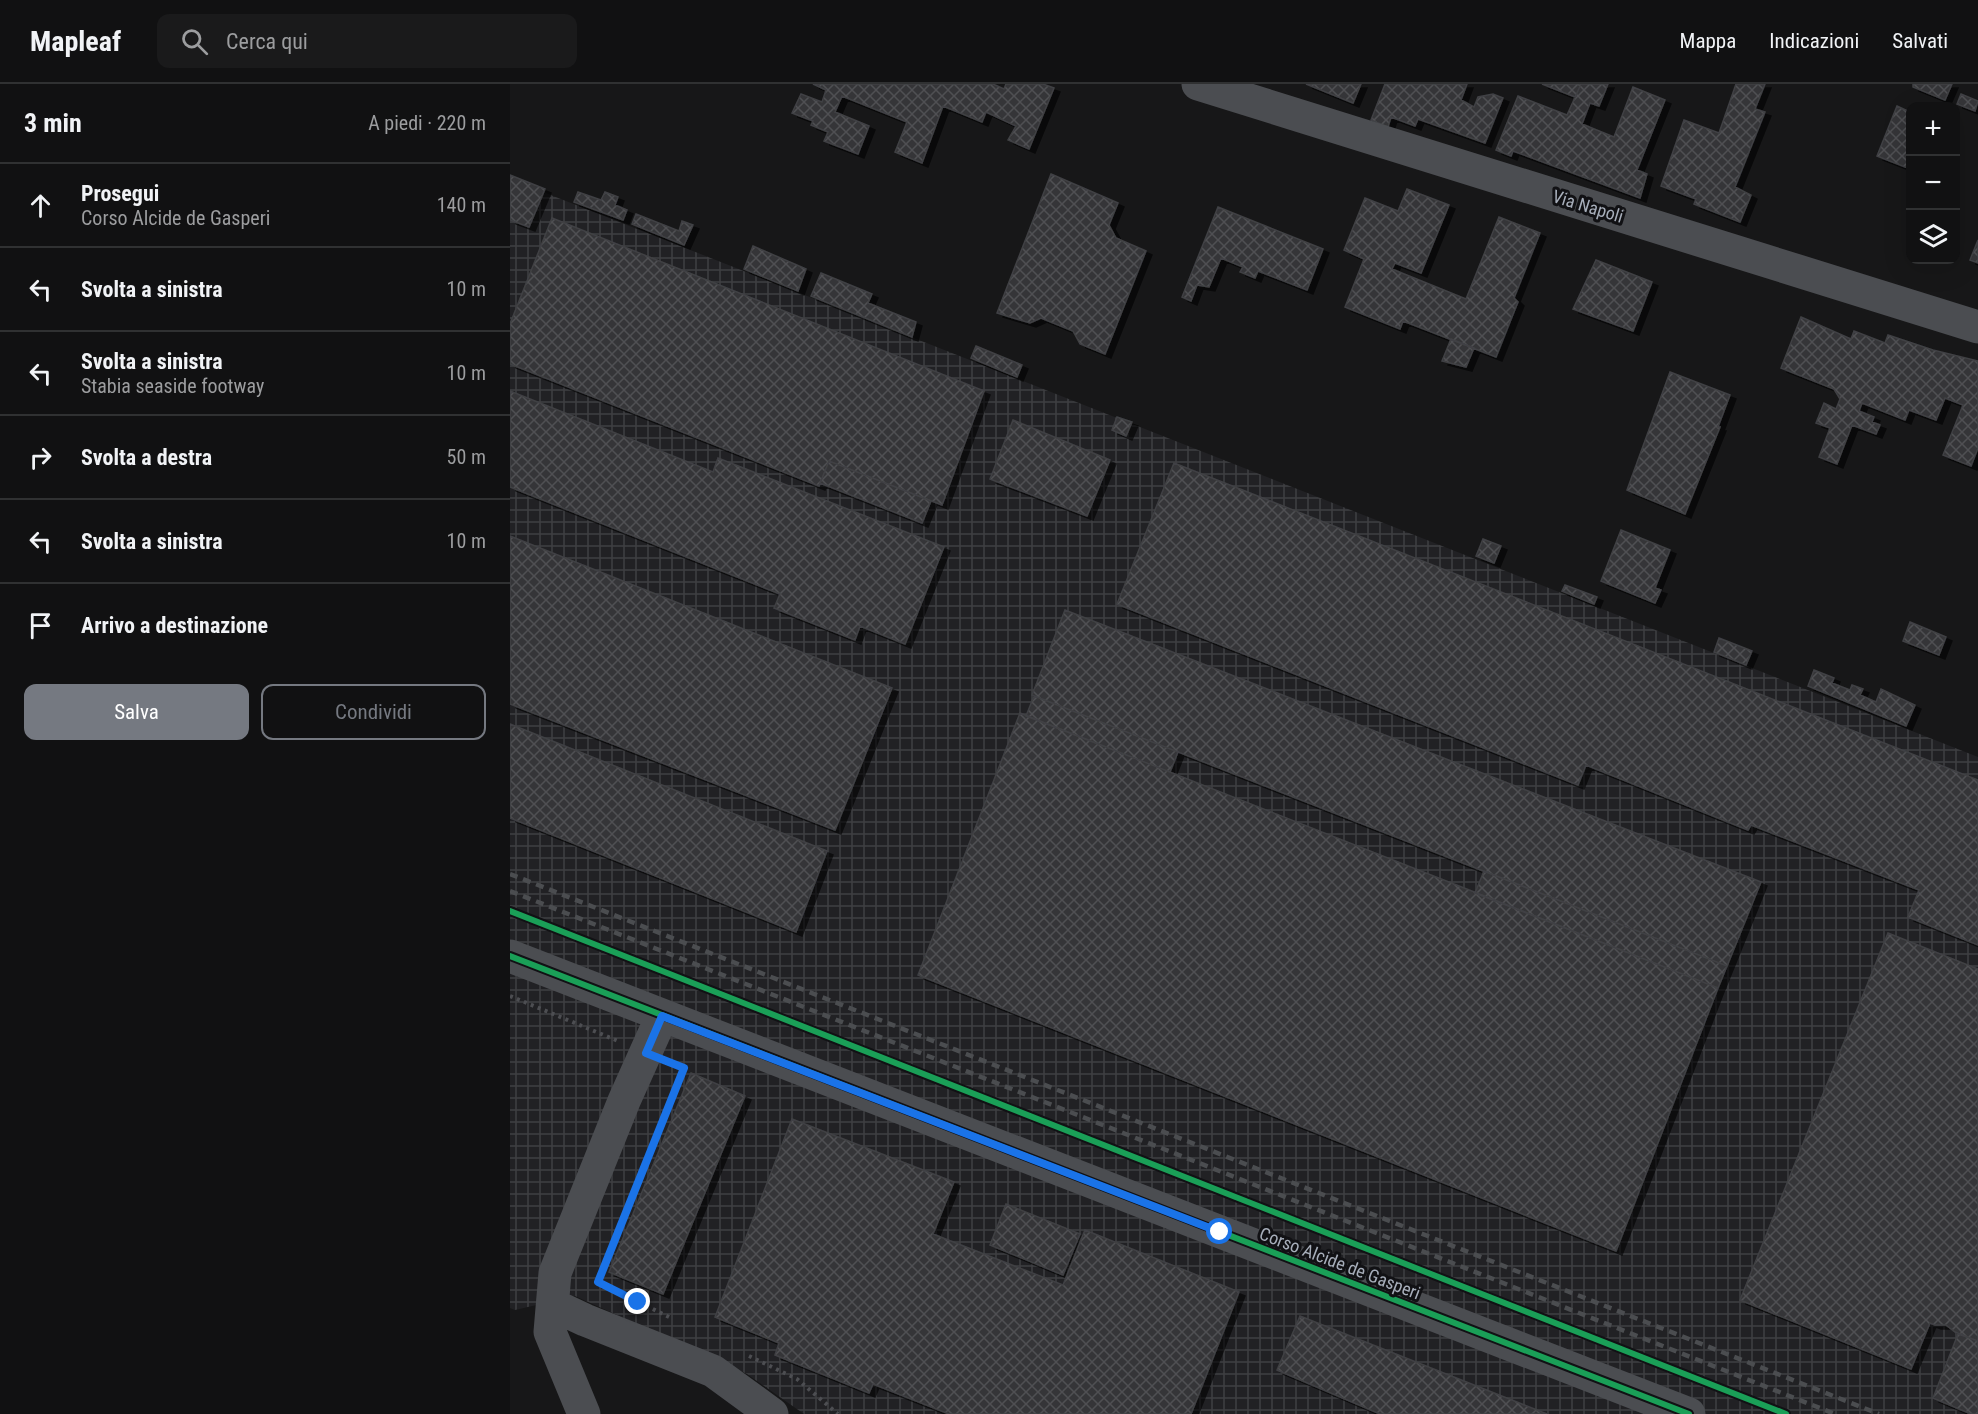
<!DOCTYPE html>
<html lang="it">
<head>
<meta charset="utf-8">
<style>
  :root { --surface:#111112; --page:#1a1a1b; --text:#f1f3f6; --muted:#9c9d9f; --line:#303132; --accent:#757981 }
  body { margin:0; font-family:"Roboto Condensed",sans-serif; background:var(--page); color:var(--text) }
  .controls { position:absolute; right:18px; top:18px; display:grid; overflow:hidden; border-radius:12px; box-shadow:0 6px 24px #0002 }
  .controls button { width:54px; height:54px; display:grid; place-items:center; padding:0; border:0; border-bottom:2px solid var(--line); background:var(--surface); color:var(--text); font:30px sans-serif }
  .stop { position:absolute; width:18px; height:18px; margin:-14px; border:4px solid #1a73e8; border-radius:50%; background:#fff }
  .stop.end { background:#1a73e8; border-color:#fff; box-shadow:0 2px 6px #0008 }
  .list { margin:0; padding:0; list-style:none }
  h2 { display:flex; justify-content:space-between; align-items:center; height:78px; margin:0; padding:0 24px; font-size:26px }
  h2 small { font-size:20px; font-weight:400; color:var(--muted) }
  .list li { display:grid; grid-template-columns:39px 1fr auto; gap:18px; align-items:center; box-sizing:border-box; height:84px; padding:0 24px; border-top:2px solid var(--line) }
  .list b { display:block; font-size:22px; white-space:nowrap }
  .list p { margin:0; font-size:20px; white-space:nowrap; color:var(--muted) }
  .list em { font-size:20px; font-style:normal; color:var(--muted) }
  .actions { display:flex; gap:12px; padding:18px 24px }
  .actions a { flex:1; padding:14px 0; border:2px solid var(--accent); border-radius:12px; text-align:center; font-size:21px; color:var(--accent) }
  .actions .main { background:var(--accent); color:#fff }
  .icon { flex:none; width:33px; height:33px; fill:none; stroke:currentColor; stroke-width:2; stroke-linecap:round; stroke-linejoin:round }
  .map { position:relative; flex:none; width:1468px; height:1330px; overflow:hidden }
  header { display:flex; align-items:center; gap:36px; box-sizing:border-box; height:84px; padding:0 30px; background:var(--surface); border-bottom:2px solid var(--line) }
  header strong { font-size:28px }
  nav { display:flex; gap:33px; margin-inline-start:auto; font-size:21px }
  .search { width:420px; height:54px; background:var(--page); display:flex; align-items:center; gap:15px; box-sizing:border-box; padding:0 21px; border-radius:12px; color:var(--muted); font-size:22px }
  main { display:flex }
  aside { flex:1; background:var(--surface) }
  .map>svg:first-child { display:block }
</style>
</head>
<body>
<header>
<strong>Mapleaf</strong>
<div class="search"><svg class="icon" aria-label="search" viewBox="0 0 24 24"><circle cx="10" cy="10" r="6"/><path d="M15 15l6 6"/></svg>Cerca qui</div>
<nav><a>Mappa</a><a>Indicazioni</a><a>Salvati</a></nav>
</header>
<main>
<aside>
<h2>3 min<small>A piedi · 220 m</small></h2>
<ul class="list">
<li><svg class="icon" aria-label="ahead" viewBox="0 0 24 24"><path d="M12 20V5M6 11l6-6 6 6"/></svg><div><b>Prosegui</b><p>Corso Alcide de Gasperi</p></div><em>140 m</em></li>
<li><svg class="icon" aria-label="left" viewBox="0 0 24 24"><path d="M17 20v-9H6M10 6l-5 5 5 5"/></svg><div><b>Svolta a sinistra</b></div><em>10 m</em></li>
<li><svg class="icon" aria-label="left" viewBox="0 0 24 24"><path d="M17 20v-9H6M10 6l-5 5 5 5"/></svg><div><b>Svolta a sinistra</b><p>Stabia seaside footway</p></div><em>10 m</em></li>
<li><svg class="icon" aria-label="right" viewBox="0 0 24 24"><path d="M7 20v-9h11M14 6l5 5-5 5"/></svg><div><b>Svolta a destra</b></div><em>50 m</em></li>
<li><svg class="icon" aria-label="left" viewBox="0 0 24 24"><path d="M17 20v-9H6M10 6l-5 5 5 5"/></svg><div><b>Svolta a sinistra</b></div><em>10 m</em></li>
<li><svg class="icon" aria-label="arrive" viewBox="0 0 24 24"><path d="M6 21V4h12l-3 4 3 4H6"/></svg><div><b>Arrivo a destinazione</b></div></li>
</ul>
<div class="actions"><a class="main">Salva</a><a>Condividi</a></div>
</aside>
<div class="map">
<svg width="1468" height="1330" viewBox="0 0 1468 1330">
  <defs>
    <pattern id="industrial-grid" width="8" height="8" patternUnits="userSpaceOnUse" patternTransform="scale(1.5)"><rect width="8" height="8" fill="#212124"/><path d="M0 4h8M4 0v8" fill="none" stroke="#3e3f42"/></pattern>
    <pattern id="building-cross-hatch" width="8" height="8" patternUnits="userSpaceOnUse" patternTransform="scale(1.5)"><rect width="8" height="8" fill="#353537"/><path d="M0 0l8 8M0 8l8-8" fill="none" stroke="#4f5052"/></pattern>
    <filter id="shadow"><feDropShadow dx="6" dy="4" stdDeviation="0" flood-color="#0009"/></filter>
  </defs>
  <rect width="100%" height="100%" fill="#171718"/>
  <!-- industrial -->
  <path fill="url(#industrial-grid)" d="M 0,95 L 1468,673 L 1468,1330 L 294,1330 L 237,1290 L 65,1212 L 5,1226 L 0,1224 Z"/>
  <!-- building -->
  <path fill="url(#building-cross-hatch)" stroke="#404144" stroke-width="1.5" filter="url(#shadow)" d="M 303,0 L 483,0 L 494,5 L 496,0 L 533,0 L 544,4 L 519,65 L 498,56 L 506,42 L 476,28 L 472,38 L 433,22 L 412,79 L 385,68 L 397,38 L 332,12 L 325,28 L 359,42 L 348,70 L 314,57 L 318,48 L 301,41 L 303,37 L 282,29 L 291,10 L 312,18 L 316,6 Z
    M 796,0 L 851,0 L 843,19 Z
    M 875,0 L 957,0 L 951,16 L 964,23 L 968,13 L 983,10 L 993,14 L 975,59 L 908,35 L 905,42 L 881,33 L 878,43 L 861,36 Z
    M 1032,0 L 1071,0 L 1065,13 Z
    M 1071,0 L 1098,0 L 1089,22 L 1080,19 L 1072,40 L 1104,53 L 1123,3 L 1155,16 L 1127,86 L 1137,90 L 1130,114 L 1003,67 L 1001,72 L 986,66 L 1008,12 L 1057,31 Z
    M 1226,0 L 1255,0 L 1245,25 L 1255,28 L 1225,103 L 1241,111 L 1230,138 L 1184,120 L 1186,115 L 1151,102 L 1174,36 L 1209,49 Z
    M 1403,0 L 1442,0 L 1435,16 L 1403,3 Z
    M 1451,10 L 1468,17 L 1465,27 L 1447,20 Z
    M 1387,22 L 1400,28 L 1400,85 L 1367,72 Z
    M 541,90 L 608,119 L 599,141 L 606,154 L 636,167 L 595,270 L 570,260 L 563,247 L 531,234 L 520,239 L 487,229 Z
    M 0,91 L 35,105 L 19,143 L 0,136 Z
    M 897,105 L 939,121 L 911,189 L 885,179 L 882,185 L 956,215 L 989,133 L 1030,149 L 1004,214 L 1008,218 L 986,273 L 893,237 L 890,245 L 835,223 L 854,175 L 834,166 L 855,114 L 888,127 Z
    M 68,108 L 91,116 L 95,108 L 108,113 L 105,121 L 117,126 L 113,136 L 64,118 Z
    M 708,123 L 813,165 L 797,206 L 748,187 L 745,194 L 730,188 L 733,183 L 711,174 L 699,203 L 687,201 L 681,217 L 672,213 Z
    M 126,130 L 169,147 L 172,137 L 183,141 L 174,161 L 122,140 Z
    M 42,134 L 474,307 L 432,421 L 319,377 L 309,402 L 0,280 L 0,240 Z
    M 1468,156 L 1468,179 L 1460,176 Z
    M 243,162 L 296,185 L 288,207 L 234,185 Z
    M 1086,176 L 1142,198 L 1123,247 L 1063,225 Z
    M 311,189 L 362,210 L 358,219 L 406,238 L 402,253 L 301,212 Z
    M 1291,233 L 1341,255 L 1344,247 L 1375,259 L 1378,251 L 1423,266 L 1468,277 L 1468,364 L 1461,382 L 1433,371 L 1453,321 L 1435,314 L 1426,336 L 1399,326 L 1395,336 L 1352,319 L 1349,327 L 1364,333 L 1362,338 L 1370,341 L 1366,350 L 1342,341 L 1327,380 L 1309,373 L 1320,344 L 1306,339 L 1314,319 L 1326,325 L 1330,315 L 1324,305 L 1271,284 Z
    M 941,255 L 964,264 L 956,283 L 932,277 Z
    M 466,262 L 512,281 L 507,293 L 461,274 Z
    M 1160,288 L 1220,311 L 1208,343 L 1210,343 L 1175,430 L 1117,406 Z
    M 0,307 L 203,388 L 208,374 L 434,463 L 395,560 L 350,542 L 345,556 L 264,524 L 270,510 L 0,403 Z
    M 607,333 L 622,338 L 616,352 L 602,346 Z
    M 503,336 L 600,376 L 577,432 L 480,395 Z
    M 319,377 L 421,417 L 412,439 L 310,399 Z
    M 664,379 L 1468,696 L 1468,861 L 1398,833 L 1409,806 L 1241,741 L 1238,746 L 1076,681 L 1068,701 L 607,520 Z
    M 1111,446 L 1160,466 L 1145,504 L 1151,506 L 1145,519 L 1091,497 Z
    M 0,452 L 382,604 L 325,746 L 0,620 Z
    M 973,455 L 991,462 L 984,479 L 966,472 Z
    M 1055,501 L 1087,513 L 1084,520 L 1052,507 Z
    M 555,526 L 1251,798 L 1217,882 L 522,611 Z
    M 1400,538 L 1436,553 L 1429,571 L 1393,557 Z
    M 1209,554 L 1242,567 L 1236,581 L 1204,568 Z
    M 1304,586 L 1324,594 L 1322,599 L 1340,606 L 1342,601 L 1353,605 L 1350,611 L 1366,618 L 1371,605 L 1405,621 L 1396,642 L 1298,602 Z
    M 524,612 L 668,668 L 660,688 L 516,632 Z
    M 510,629 L 1208,904 L 1106,1167 L 408,891 Z
    M 0,640 L 317,767 L 286,848 L 0,734 Z
    M 974,787 L 1217,882 L 1208,904 L 965,809 Z
    M 1378,849 L 1468,885 L 1468,1257 L 1445,1248 L 1436,1241 L 1425,1241 L 1420,1239 L 1401,1285 L 1230,1216 Z
    M 181,989 L 235,1012 L 153,1210 L 99,1188 Z
    M 282,1035 L 444,1098 L 423,1150 L 553,1201 L 575,1146 L 729,1208 L 681,1330 L 439,1330 L 363,1300 L 359,1309 L 265,1271 L 269,1259 L 205,1233 Z
    M 496,1120 L 570,1150 L 553,1191 L 480,1161 Z
    M 790,1232 L 1037,1330 L 870,1330 L 767,1286 Z
    M 1448,1250 L 1468,1257 L 1468,1330 L 1461,1330 L 1423,1314 Z"/>
  <g fill="none" stroke-linecap="round" stroke-linejoin="round">
    <!-- path -->
    <path stroke="#4d4e52" stroke-width="4" stroke-dasharray="3 4.5" stroke-linecap="butt" d="M 0,912 L 108,957
      M 159,1233 L 88,1198 L 174,984 L 165,981
      M 239,1272 L 287,1295 L 328,1330"/>
    <!-- minor -->
    <path stroke="#4b4d51" stroke-width="33" d="M 688,0 L 1468,243
      M 0,872 L 1179,1330
      M 43,1221 L 75,1236 L 203,1287 L 262,1330
      M 74,1330 L 40,1248 L 45,1189 L 114,1017 L 152,932"/>
    <!-- rail -->
    <path stroke="#4b4d50" stroke-width="4.5" stroke-dasharray="8 6" stroke-linecap="butt" d="M 0,790 L 1369,1330
      M 0,807 L 1325,1330"/>
    <defs>
      <path id="cycleway" d="M 0,827 L 1276,1330
        M 0,872 L 1179,1330"/>
    </defs>
    <!-- cycleway casing -->
    <use href="#cycleway" stroke="#111114" stroke-width="10"/>
    <!-- cycleway -->
    <use href="#cycleway" stroke="#1a9f57" stroke-width="6"/>
  </g>
  <g fill="none" stroke-linecap="round" stroke-linejoin="round">
    <!-- route -->
    <path stroke="#1a73e8" stroke-width="8" d="M 128,1218 L 88,1198 L 174,984 L 136,969 L 152,932 L 710,1148"/>
  </g>
  <g text-anchor="middle" dominant-baseline="central" stroke-width="6" stroke-linejoin="round" paint-order="stroke">
    <!-- street labels -->
    <g font-size="18" fill="#a7aeba" stroke="#111114">
      <text transform="translate(1078 122) rotate(17)">Via Napoli</text>
      <text transform="translate(830 1179) rotate(21)">Corso Alcide de Gasperi</text>
    </g>
  </g>
</svg>
<div class="controls">
<button>+</button>
<button>−</button>
<button><svg class="icon" aria-label="layers" viewBox="0 0 24 24"><path d="M12 4l9 5-9 5-9-5zM3 14l9 5 9-5"/></svg></button>
</div>
<div class="stop" style="left:710px;top:1148px"></div>
<div class="stop end" style="left:128px;top:1218px"></div>
</div>
</main>
</body>
</html>
